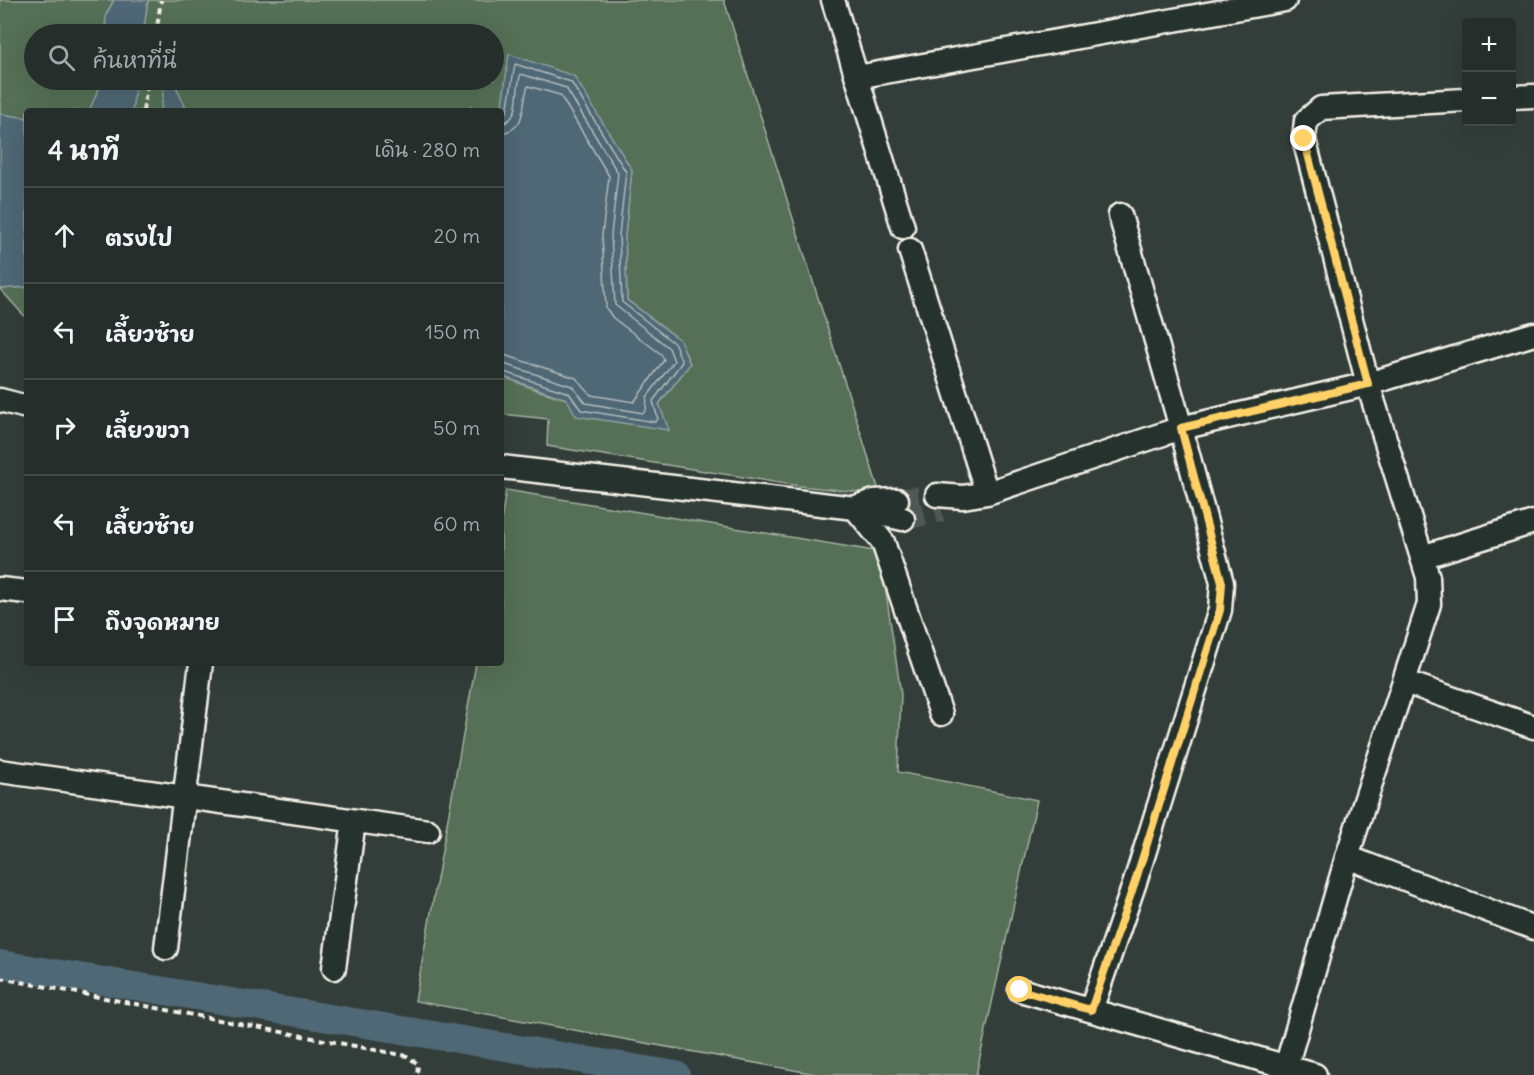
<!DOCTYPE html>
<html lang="th">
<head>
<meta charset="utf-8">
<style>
  :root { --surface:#262e2c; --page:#323a38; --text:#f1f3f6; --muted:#a4a8a9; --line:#424a48 }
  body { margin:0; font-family:Delius,"Playpen Sans Thai",sans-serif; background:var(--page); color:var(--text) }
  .controls { position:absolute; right:18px; top:18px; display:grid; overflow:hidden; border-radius:6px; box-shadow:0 6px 24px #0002 }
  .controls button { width:54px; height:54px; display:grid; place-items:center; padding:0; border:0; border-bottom:2px solid var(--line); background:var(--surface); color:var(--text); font:30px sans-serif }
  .stop { position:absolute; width:18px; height:18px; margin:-14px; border:4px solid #ffd166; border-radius:50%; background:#fff }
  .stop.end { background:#ffd166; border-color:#fff; box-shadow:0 2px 6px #0008 }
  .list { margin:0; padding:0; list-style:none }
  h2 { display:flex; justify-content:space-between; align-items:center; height:78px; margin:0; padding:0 24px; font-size:26px }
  h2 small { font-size:20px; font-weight:400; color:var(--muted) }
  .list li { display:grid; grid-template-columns:39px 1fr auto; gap:18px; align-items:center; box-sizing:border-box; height:96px; padding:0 24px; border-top:2px solid var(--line) }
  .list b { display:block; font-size:22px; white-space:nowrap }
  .list em { font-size:20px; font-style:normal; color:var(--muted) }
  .icon { flex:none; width:33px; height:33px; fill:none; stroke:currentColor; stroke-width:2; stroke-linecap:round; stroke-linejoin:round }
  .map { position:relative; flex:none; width:1534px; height:1075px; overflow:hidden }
  .search { position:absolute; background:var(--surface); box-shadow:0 6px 24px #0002; left:24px; top:24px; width:480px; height:66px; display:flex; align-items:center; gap:15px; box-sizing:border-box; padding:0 21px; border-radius:33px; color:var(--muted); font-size:22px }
  .panel { position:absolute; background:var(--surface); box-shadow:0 6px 24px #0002; left:24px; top:108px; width:480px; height:558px; border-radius:6px }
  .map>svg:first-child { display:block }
</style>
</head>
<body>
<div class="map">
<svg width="1534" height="1075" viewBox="0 0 1534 1075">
  <rect width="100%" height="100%" fill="#333e3b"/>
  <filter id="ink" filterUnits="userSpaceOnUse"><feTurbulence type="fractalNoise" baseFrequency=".0167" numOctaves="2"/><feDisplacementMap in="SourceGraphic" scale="12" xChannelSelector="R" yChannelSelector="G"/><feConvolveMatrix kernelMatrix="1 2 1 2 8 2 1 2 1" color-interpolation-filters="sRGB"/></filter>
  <g filter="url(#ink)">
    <!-- green -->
    <path fill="#557056" stroke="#a4b09f" stroke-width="1.5" d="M 0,0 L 114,0 L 106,15 L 105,34 L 34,34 L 34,80 L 103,80 L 89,111 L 27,111 L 27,118 L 0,114 Z
      M 148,0 L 724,0 L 880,494 L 799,486 L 547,446 L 548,419 L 501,414 L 501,376 L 537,390 L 668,430 L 659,404 L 690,364 L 680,340 L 627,300 L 625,235 L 632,170 L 509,55 L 501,114 L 501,111 L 471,111 L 471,106 L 467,111 L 187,111 L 173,80 L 494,80 L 494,34 L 143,34 Z
      M 136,80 L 165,80 L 161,111 L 132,111 Z
      M 27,287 L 27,319 L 0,289 Z
      M 506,490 L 880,552 L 901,694 L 898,772 L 1037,800 L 976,1075 L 821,1075 L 415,1001 L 476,663 L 501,663 L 501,521 Z"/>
    <!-- water -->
    <path fill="#4f6874" stroke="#919fa2" stroke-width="1.5" d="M 114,0 L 148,0 L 143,34 L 105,34 L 106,15 Z
      M 509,54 L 574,76 L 632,170 L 625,235 L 627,300 L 680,340 L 690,364 L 659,404 L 669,430 L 576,416 L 567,399 L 501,376 L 501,114 Z
      M 103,80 L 136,80 L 132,111 L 89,111 Z
      M 165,80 L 173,80 L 187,111 L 161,111 Z
      M 0,114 L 27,118 L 27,287 L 0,289 Z"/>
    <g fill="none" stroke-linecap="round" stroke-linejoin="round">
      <!-- shore -->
      <path stroke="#b2baba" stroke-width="1.5" d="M 501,117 L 507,112 L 515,64 L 571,82 L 626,172 L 619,235 L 622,302 L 675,344 L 682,362 L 653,401 L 658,419 L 655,422 L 581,410 L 569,393 L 501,371
        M 501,124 C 523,119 514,89 521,74 L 566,88 L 618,173 L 611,235 L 615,305 L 669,348 L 674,361 L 647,397 L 646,410 L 643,413 L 586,403 L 572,386 L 501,363
        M 501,133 C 528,129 521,105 528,86 L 560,95 L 609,176 L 602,235 L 606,308 L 613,318 L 661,354 L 664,360 L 634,402 L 591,395 L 576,378 L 501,354"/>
      <!-- canal -->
      <path stroke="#4f6874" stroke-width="28" d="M 0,964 L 676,1075"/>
      <!-- street-tunnel -->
      <path stroke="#505955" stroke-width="22" stroke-dasharray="22 11" stroke-linecap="butt" d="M 897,500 L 937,495
        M 903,519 L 942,511"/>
      <defs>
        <path id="street" d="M 833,0 L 903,227
          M 857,77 L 1285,0
          M 1512,97 L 1534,96
          M 910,250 L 987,493
          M 0,400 L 27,407
          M 501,467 L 855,508 L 903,519
          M 937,495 L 963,497 L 987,493 L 1181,428 L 1368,384 L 1534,334
          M 856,507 L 874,501 L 897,500
          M 855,508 L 883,542 L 941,714
          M 1422,557 L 1534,522
          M 0,589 L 27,592
          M 1405,682 L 1534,727
          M 0,771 L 428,831
          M 1347,857 L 1534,928
          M 166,948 L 201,663
          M 334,968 L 354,821
          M 1020,990 L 1315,1075
          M 1091,1010 L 1135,882 L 1220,610 L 1222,583 L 1181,428 L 1120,215
          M 1286,1067 L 1347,857 L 1429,604 L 1428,577 L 1368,384 L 1304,139 L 1306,121 L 1321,108 L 1466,100"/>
      </defs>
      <!-- street casing -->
      <use href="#street" stroke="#f4f1e8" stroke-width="27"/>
      <!-- path -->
      <path stroke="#f4f1e8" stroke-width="4" stroke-dasharray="6 4.5" stroke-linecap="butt" d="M 156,34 L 161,0
        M 143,111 L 148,80
        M 0,978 L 407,1056 L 418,1064 L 417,1075"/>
      <!-- street -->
      <use href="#street" stroke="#26332d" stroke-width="22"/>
    </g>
  </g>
  <g fill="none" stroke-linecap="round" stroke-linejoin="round" filter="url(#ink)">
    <!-- route -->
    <path stroke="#ffd166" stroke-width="8" d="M 1020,990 L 1091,1010 L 1135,882 L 1220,610 L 1222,583 L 1181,428 L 1368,384 L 1304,139"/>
  </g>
</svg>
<div class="controls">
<button>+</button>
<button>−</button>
</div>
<div class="stop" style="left:1020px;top:990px"></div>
<div class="stop end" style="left:1304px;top:139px"></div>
<div class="search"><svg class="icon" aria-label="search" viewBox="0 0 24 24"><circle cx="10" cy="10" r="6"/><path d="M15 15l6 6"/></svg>ค้นหาที่นี่</div>
<section class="panel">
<h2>4 นาที<small>เดิน · 280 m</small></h2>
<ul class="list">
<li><svg class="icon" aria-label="ahead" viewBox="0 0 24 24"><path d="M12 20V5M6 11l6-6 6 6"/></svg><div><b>ตรงไป</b></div><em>20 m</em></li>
<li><svg class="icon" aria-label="left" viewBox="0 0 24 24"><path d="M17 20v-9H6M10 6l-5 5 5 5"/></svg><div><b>เลี้ยวซ้าย</b></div><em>150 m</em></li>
<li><svg class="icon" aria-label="right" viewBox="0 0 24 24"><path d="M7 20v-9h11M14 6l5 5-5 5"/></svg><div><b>เลี้ยวขวา</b></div><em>50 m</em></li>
<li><svg class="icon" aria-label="left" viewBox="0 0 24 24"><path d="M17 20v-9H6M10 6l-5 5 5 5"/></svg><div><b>เลี้ยวซ้าย</b></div><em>60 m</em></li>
<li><svg class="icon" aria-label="arrive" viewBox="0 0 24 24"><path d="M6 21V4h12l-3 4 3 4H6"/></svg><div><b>ถึงจุดหมาย</b></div></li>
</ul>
</section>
</div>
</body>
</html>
